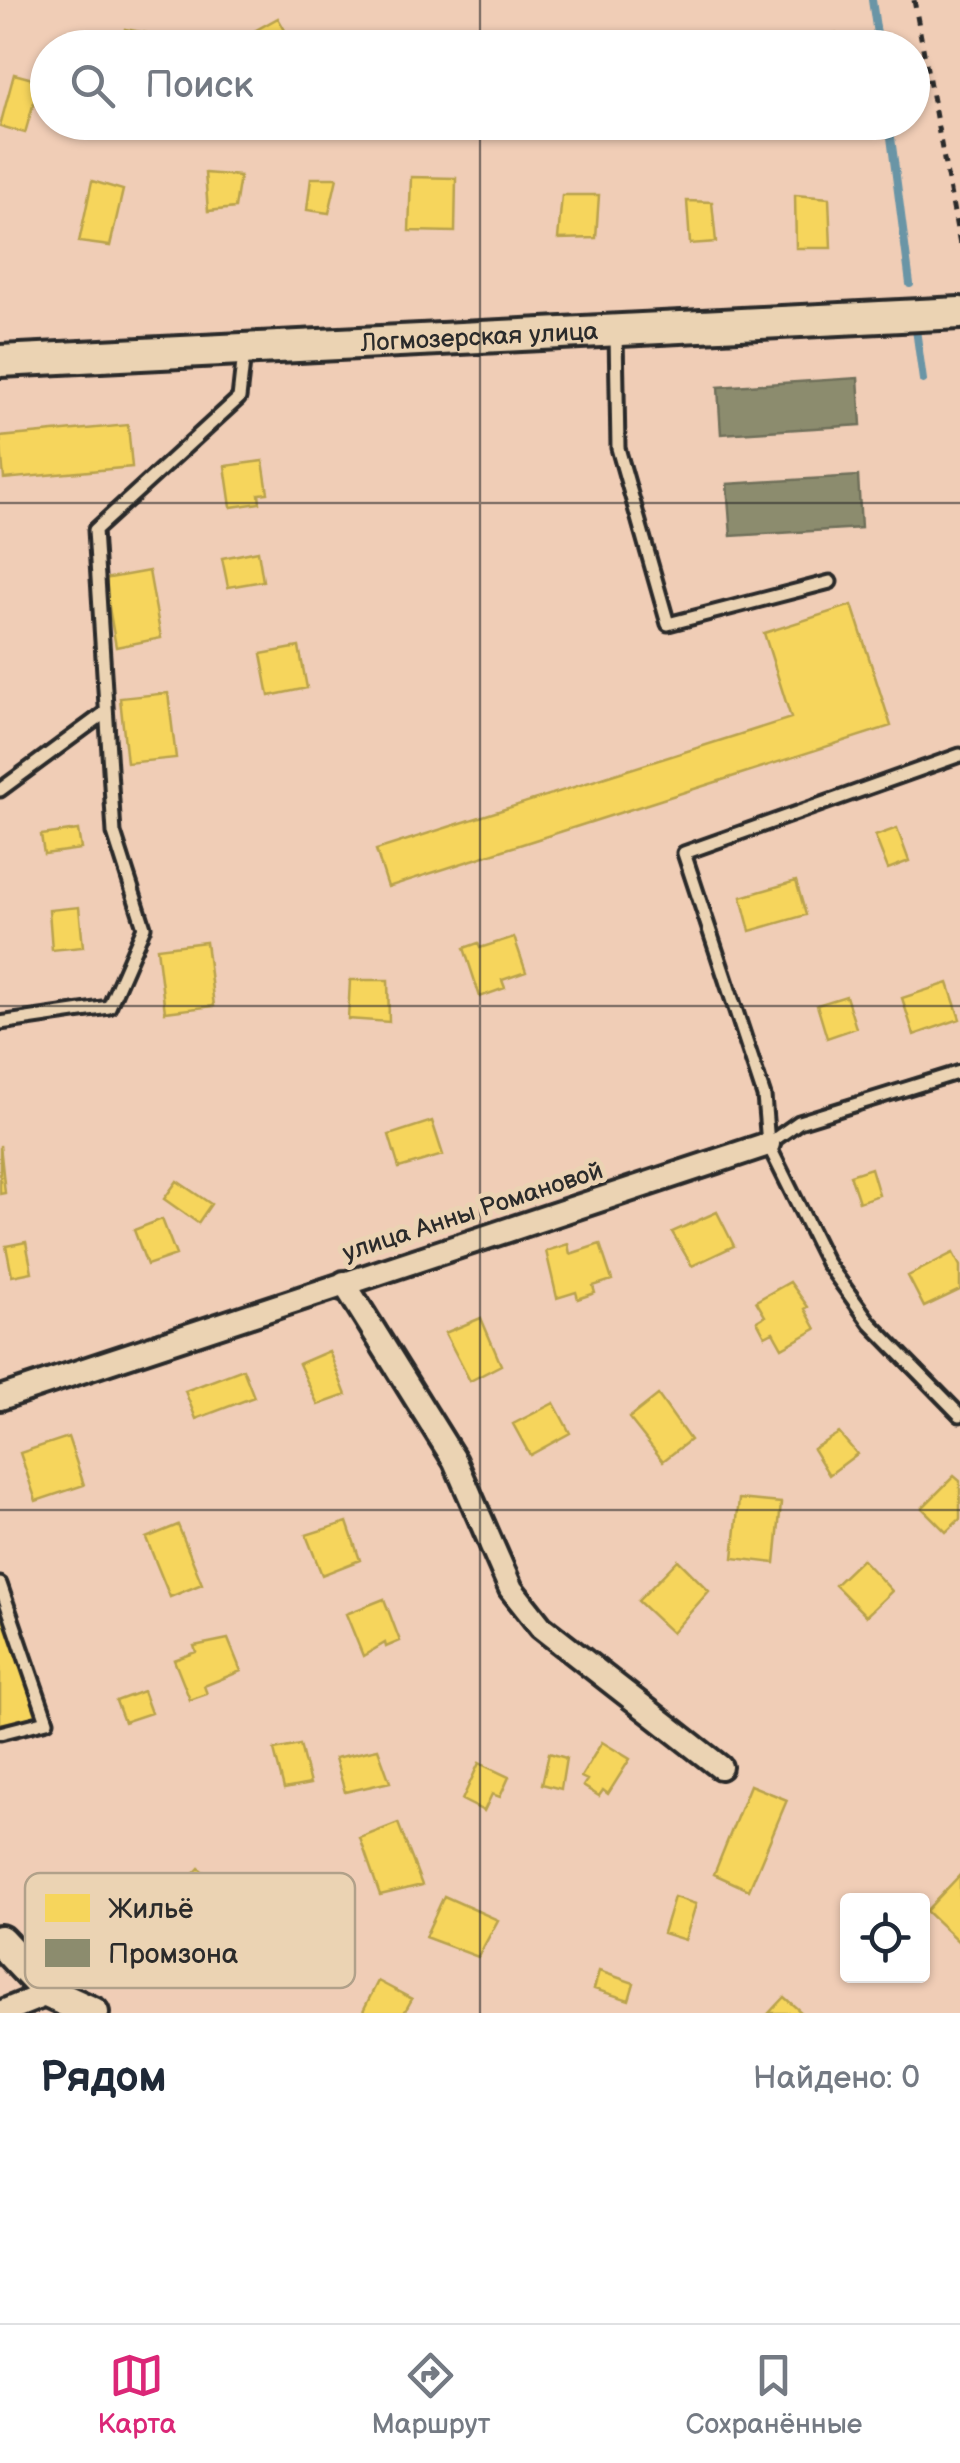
<!DOCTYPE html>
<html lang="ru">
<head>
<meta charset="utf-8">
<style>
  :root { --surface:#fff; --page:#f2f2f3; --text:#1f2937; --muted:#747a83; --line:#e0e1e3; --accent:#db2777 }
  body { margin:0; font-family:"Balsamiq Sans",sans-serif; background:var(--page); color:var(--text) }
  .controls { position:absolute; right:30px; bottom:30px; display:grid; overflow:hidden; border-radius:10px; box-shadow:0 2px 8px #0004 }
  .controls button { width:90px; height:90px; display:grid; place-items:center; padding:0; border:0; border-bottom:2px solid var(--line); background:var(--surface); color:var(--text); font:50px sans-serif }
  .list { margin:0; padding:0; list-style:none }
  h2 { display:flex; justify-content:space-between; align-items:center; height:130px; margin:0; padding:0 40px; font-size:42px }
  h2 small { font-size:32px; font-weight:400; color:var(--muted) }
  .icon { flex:none; width:55px; height:55px; fill:none; stroke:currentColor; stroke-width:2; stroke-linecap:round; stroke-linejoin:round }
  .map { position:relative; flex:none; width:960px; height:2013px; overflow:hidden }
  .search { position:absolute; background:var(--surface); box-shadow:0 2px 8px #0004; left:30px; right:30px; top:30px; height:110px; display:flex; align-items:center; gap:25px; box-sizing:border-box; padding:0 35px; border-radius:55px; color:var(--muted); font-size:38px }
  .sheet { height:310px; background:var(--surface) }
  nav { display:flex; justify-content:space-around; align-items:center; box-sizing:border-box; height:140px; border-top:2px solid var(--line); background:var(--surface); font-size:28px; color:var(--muted) }
  nav a { display:grid; justify-items:center; gap:5px }
  nav .on { color:var(--accent) }
  .map>svg:first-child { display:block }
</style>
</head>
<body>
<div class="map">
<svg width="960" height="2013" viewBox="0 0 960 2013">
  <rect width="100%" height="100%" fill="#f0cdb6"/>
  <filter id="ink" filterUnits="userSpaceOnUse"><feTurbulence type="fractalNoise" baseFrequency=".01" numOctaves="2"/><feDisplacementMap in="SourceGraphic" scale="20" xChannelSelector="R" yChannelSelector="G"/><feConvolveMatrix kernelMatrix="1 2 1 2 8 2 1 2 1" color-interpolation-filters="sRGB"/></filter>
  <g filter="url(#ink)">
    <!-- homes -->
    <path fill="#f6d55c" stroke="#b9a24d" stroke-width="2.5" d="M 278,18 L 291,41 L 281,48 L 257,48 L 249,34 Z
      M 125,29 L 151,34 L 149,48 L 122,48 Z
      M 835,33 L 845,39 L 846,48 L 821,48 L 829,34 Z
      M 14,74 L 40,81 L 25,133 L 0,126 Z
      M 514,122 L 545,122 L 544,129 L 514,129 Z
      M 205,173 L 240,176 L 235,208 L 208,211 Z
      M 411,177 L 456,178 L 455,232 L 409,231 Z
      M 311,178 L 337,178 L 329,213 L 307,210 Z
      M 92,181 L 123,190 L 110,246 L 79,242 Z
      M 562,195 L 599,195 L 596,238 L 558,239 Z
      M 795,195 L 829,198 L 831,248 L 796,248 Z
      M 687,201 L 712,202 L 716,242 L 690,244 Z
      M 128,425 L 132,467 L 4,479 L 0,437 Z
      M 263,461 L 268,493 L 259,494 L 260,503 L 231,507 L 225,466 Z
      M 258,551 L 263,581 L 228,587 L 222,558 Z
      M 149,571 L 161,638 L 116,647 L 104,579 Z
      M 852,605 L 891,726 L 388,887 L 376,850 L 791,718 L 764,633 Z
      M 299,647 L 307,688 L 269,696 L 261,654 Z
      M 168,693 L 176,758 L 127,763 L 120,698 Z
      M 897,828 L 909,861 L 888,869 L 875,836 Z
      M 78,830 L 81,849 L 44,854 L 41,835 Z
      M 796,881 L 806,915 L 750,931 L 741,897 Z
      M 79,907 L 83,947 L 52,950 L 49,910 Z
      M 514,937 L 526,972 L 502,980 L 505,988 L 480,997 L 464,948 L 478,943 L 480,948 Z
      M 206,942 L 214,1006 L 165,1012 L 157,948 Z
      M 350,980 L 388,980 L 389,1022 L 348,1019 Z
      M 948,983 L 960,1019 L 914,1035 L 902,998 Z
      M 846,996 L 856,1028 L 827,1038 L 817,1005 Z
      M 432,1121 L 443,1155 L 399,1168 L 389,1135 Z
      M 0,1145 L 5,1193 L 0,1194 Z
      M 871,1168 L 879,1195 L 859,1202 L 850,1175 Z
      M 177,1181 L 211,1204 L 198,1223 L 164,1199 Z
      M 717,1212 L 734,1246 L 692,1266 L 672,1232 Z
      M 162,1219 L 176,1255 L 147,1265 L 134,1230 Z
      M 26,1242 L 32,1272 L 12,1276 L 6,1246 Z
      M 568,1244 L 570,1254 L 600,1244 L 612,1280 L 593,1286 L 595,1293 L 578,1299 L 576,1292 L 557,1298 L 546,1251 Z
      M 953,1253 L 960,1266 L 960,1290 L 924,1307 L 908,1276 Z
      M 790,1282 L 808,1307 L 805,1309 L 816,1329 L 782,1348 L 773,1332 L 765,1336 L 757,1321 L 765,1316 L 756,1301 Z
      M 481,1318 L 501,1365 L 470,1381 L 445,1333 Z
      M 329,1351 L 346,1395 L 318,1405 L 299,1364 Z
      M 243,1369 L 254,1397 L 196,1419 L 185,1391 Z
      M 658,1395 L 690,1440 L 663,1461 L 629,1418 Z
      M 554,1403 L 570,1433 L 530,1455 L 513,1424 Z
      M 839,1433 L 857,1454 L 829,1475 L 813,1449 Z
      M 68,1437 L 84,1485 L 36,1501 L 20,1453 Z
      M 954,1476 L 960,1481 L 960,1519 L 946,1532 L 922,1508 Z
      M 739,1499 L 781,1503 L 775,1563 L 733,1558 Z
      M 347,1522 L 360,1560 L 322,1575 L 306,1535 Z
      M 178,1525 L 202,1584 L 170,1597 L 146,1538 Z
      M 862,1559 L 892,1591 L 866,1616 L 835,1585 Z
      M 678,1560 L 709,1591 L 672,1633 L 638,1601 Z
      M 384,1599 L 400,1641 L 386,1647 L 385,1643 L 363,1656 L 346,1614 Z
      M 0,1604 L 41,1715 L 0,1724 Z
      M 228,1639 L 241,1671 L 204,1686 L 207,1694 L 190,1700 L 174,1660 L 196,1652 L 194,1646 Z
      M 143,1691 L 151,1713 L 124,1722 L 116,1701 Z
      M 602,1742 L 630,1759 L 608,1794 L 603,1790 L 599,1796 L 583,1786 L 587,1780 L 581,1777 Z
      M 300,1745 L 310,1784 L 284,1789 L 274,1750 Z
      M 378,1749 L 390,1782 L 345,1792 L 335,1758 Z
      M 549,1753 L 566,1758 L 561,1789 L 542,1784 Z
      M 479,1763 L 509,1777 L 500,1797 L 492,1794 L 484,1811 L 462,1800 Z
      M 750,1785 L 787,1800 L 749,1890 L 714,1874 Z
      M 398,1823 L 422,1885 L 380,1895 L 360,1838 Z
      M 199,1868 L 216,1885 L 195,1908 L 177,1892 Z
      M 960,1875 L 960,1943 L 926,1911 Z
      M 444,1896 L 498,1920 L 478,1957 L 425,1937 Z
      M 674,1897 L 696,1904 L 685,1940 L 663,1933 Z
      M 599,1971 L 634,1983 L 629,2000 L 594,1989 Z
      M 378,1981 L 412,1999 L 404,2013 L 362,2013 Z
      M 784,1997 L 802,2013 L 769,2013 Z"/>
    <!-- industry -->
    <path fill="#8c8c6e" stroke="#6f6f5a" stroke-width="2.5" d="M 858,378 L 861,425 L 721,434 L 718,387 Z
      M 858,476 L 861,528 L 731,536 L 727,484 Z"/>
    <g fill="none" stroke-linecap="round" stroke-linejoin="round">
      <!-- stream -->
      <path stroke="#6b95a6" stroke-width="8" d="M 872,0 L 879,48
        M 889,122 L 910,284
        M 915,322 L 923,380"/>
      <defs>
        <path id="service" d="M 616,334 L 618,448 L 668,624 L 830,582
          M 960,755 L 684,853 L 764,1096 L 768,1144 L 827,1263 L 870,1323 L 960,1415
          M 0,790 L 106,712
          M 0,1023 L 109,1007 L 144,927 L 114,833 L 95,530 L 239,398 L 244,353
          M 768,1144 L 799,1122 L 960,1072
          M 0,1584 L 47,1721 L 0,1733"/>
        <path id="minor" d="M 344,1283 L 455,1461 L 511,1589 L 541,1627 L 720,1767
          M 0,1398 L 768,1144
          M 0,2013 L 49,1993"/>
        <g id="tertiary">
          <path id="s1" d="M 0,361 L 960,313"/>
          <path d="M 0,1941 L 49,1993 L 93,2013"/>
        </g>
      </defs>
      <!-- service casing -->
      <use href="#service" stroke="#2b2b2b" stroke-width="19"/>
      <!-- minor casing -->
      <use href="#minor" stroke="#2b2b2b" stroke-width="30"/>
      <!-- tertiary casing -->
      <use href="#tertiary" stroke="#2b2b2b" stroke-width="38"/>
      <!-- path -->
      <path stroke="#2b2b2b" stroke-width="5" stroke-dasharray="8 8" stroke-linecap="butt" d="M 914,0 L 960,245"/>
      <!-- service -->
      <use href="#service" stroke="#ebd3b3" stroke-width="11"/>
      <!-- minor -->
      <use href="#minor" stroke="#ebd3b3" stroke-width="22"/>
      <!-- tertiary -->
      <use href="#tertiary" stroke="#ebd3b3" stroke-width="30"/>
    </g>
  </g>
  <!-- grid -->
  <path fill="none" stroke="#2b2b2b" stroke-width="2.5" stroke-opacity="0.55" d="M 480,0 L 480,48M 480,122 L 480,2013M 0,503 L 960,503M 0,1006 L 960,1006M 0,1510 L 960,1510"/>
  <g text-anchor="middle" dominant-baseline="central" stroke-width="10" stroke-linejoin="round" paint-order="stroke">
    <!-- street labels -->
    <g font-size="25" fill="#2b2b2b" stroke="#ebd3b3">
      <text stroke="none"><textPath href="#s1" startOffset="480">Логмозерская улица</textPath></text>
      <text transform="translate(473 1212) rotate(-18)">улица Анны Романовой</text>
    </g>
  </g>
  <!-- legend -->
  <rect x="25" y="1873" width="330" height="115" rx="15" fill="#ebd3b3" stroke="#b1a18a" stroke-width="2.5"/>
  <rect x="45" y="1894" width="45" height="28" fill="#f6d55c"/>
  <rect x="45" y="1939" width="45" height="28" fill="#8c8c6e"/>
  <g font-size="28" fill="#2b2b2b">
    <text x="108" y="1918">Жильё</text>
    <text x="108" y="1963">Промзона</text>
  </g>
</svg>
<div class="controls">
<button><svg class="icon" aria-label="locate" viewBox="0 0 24 24"><circle cx="12" cy="12" r="6"/><path d="M12 2v4M12 18v4M2 12h4M18 12h4"/></svg></button>
</div>
<div class="search"><svg class="icon" aria-label="search" viewBox="0 0 24 24"><circle cx="10" cy="10" r="6"/><path d="M15 15l6 6"/></svg>Поиск</div>
</div>
<section class="sheet">
<h2>Рядом<small>Найдено: 0</small></h2>
<ul class="list">
</ul>
</section>
<nav>
<a class="on"><svg class="icon" aria-label="map" viewBox="0 0 24 24"><path d="M3 6l6-2 6 2 6-2v14l-6 2-6-2-6 2zM9 4v14M15 6v14"/></svg>Карта</a>
<a><svg class="icon" aria-label="directions" viewBox="0 0 24 24"><path d="M12 3l9 9-9 9-9-9zM9 14v-3h6M13 9l2 2-2 2"/></svg>Маршрут</a>
<a><svg class="icon" aria-label="saved" viewBox="0 0 24 24"><path d="M7 4h10v16l-5-4-5 4z"/></svg>Сохранённые</a>
</nav>
</body>
</html>
